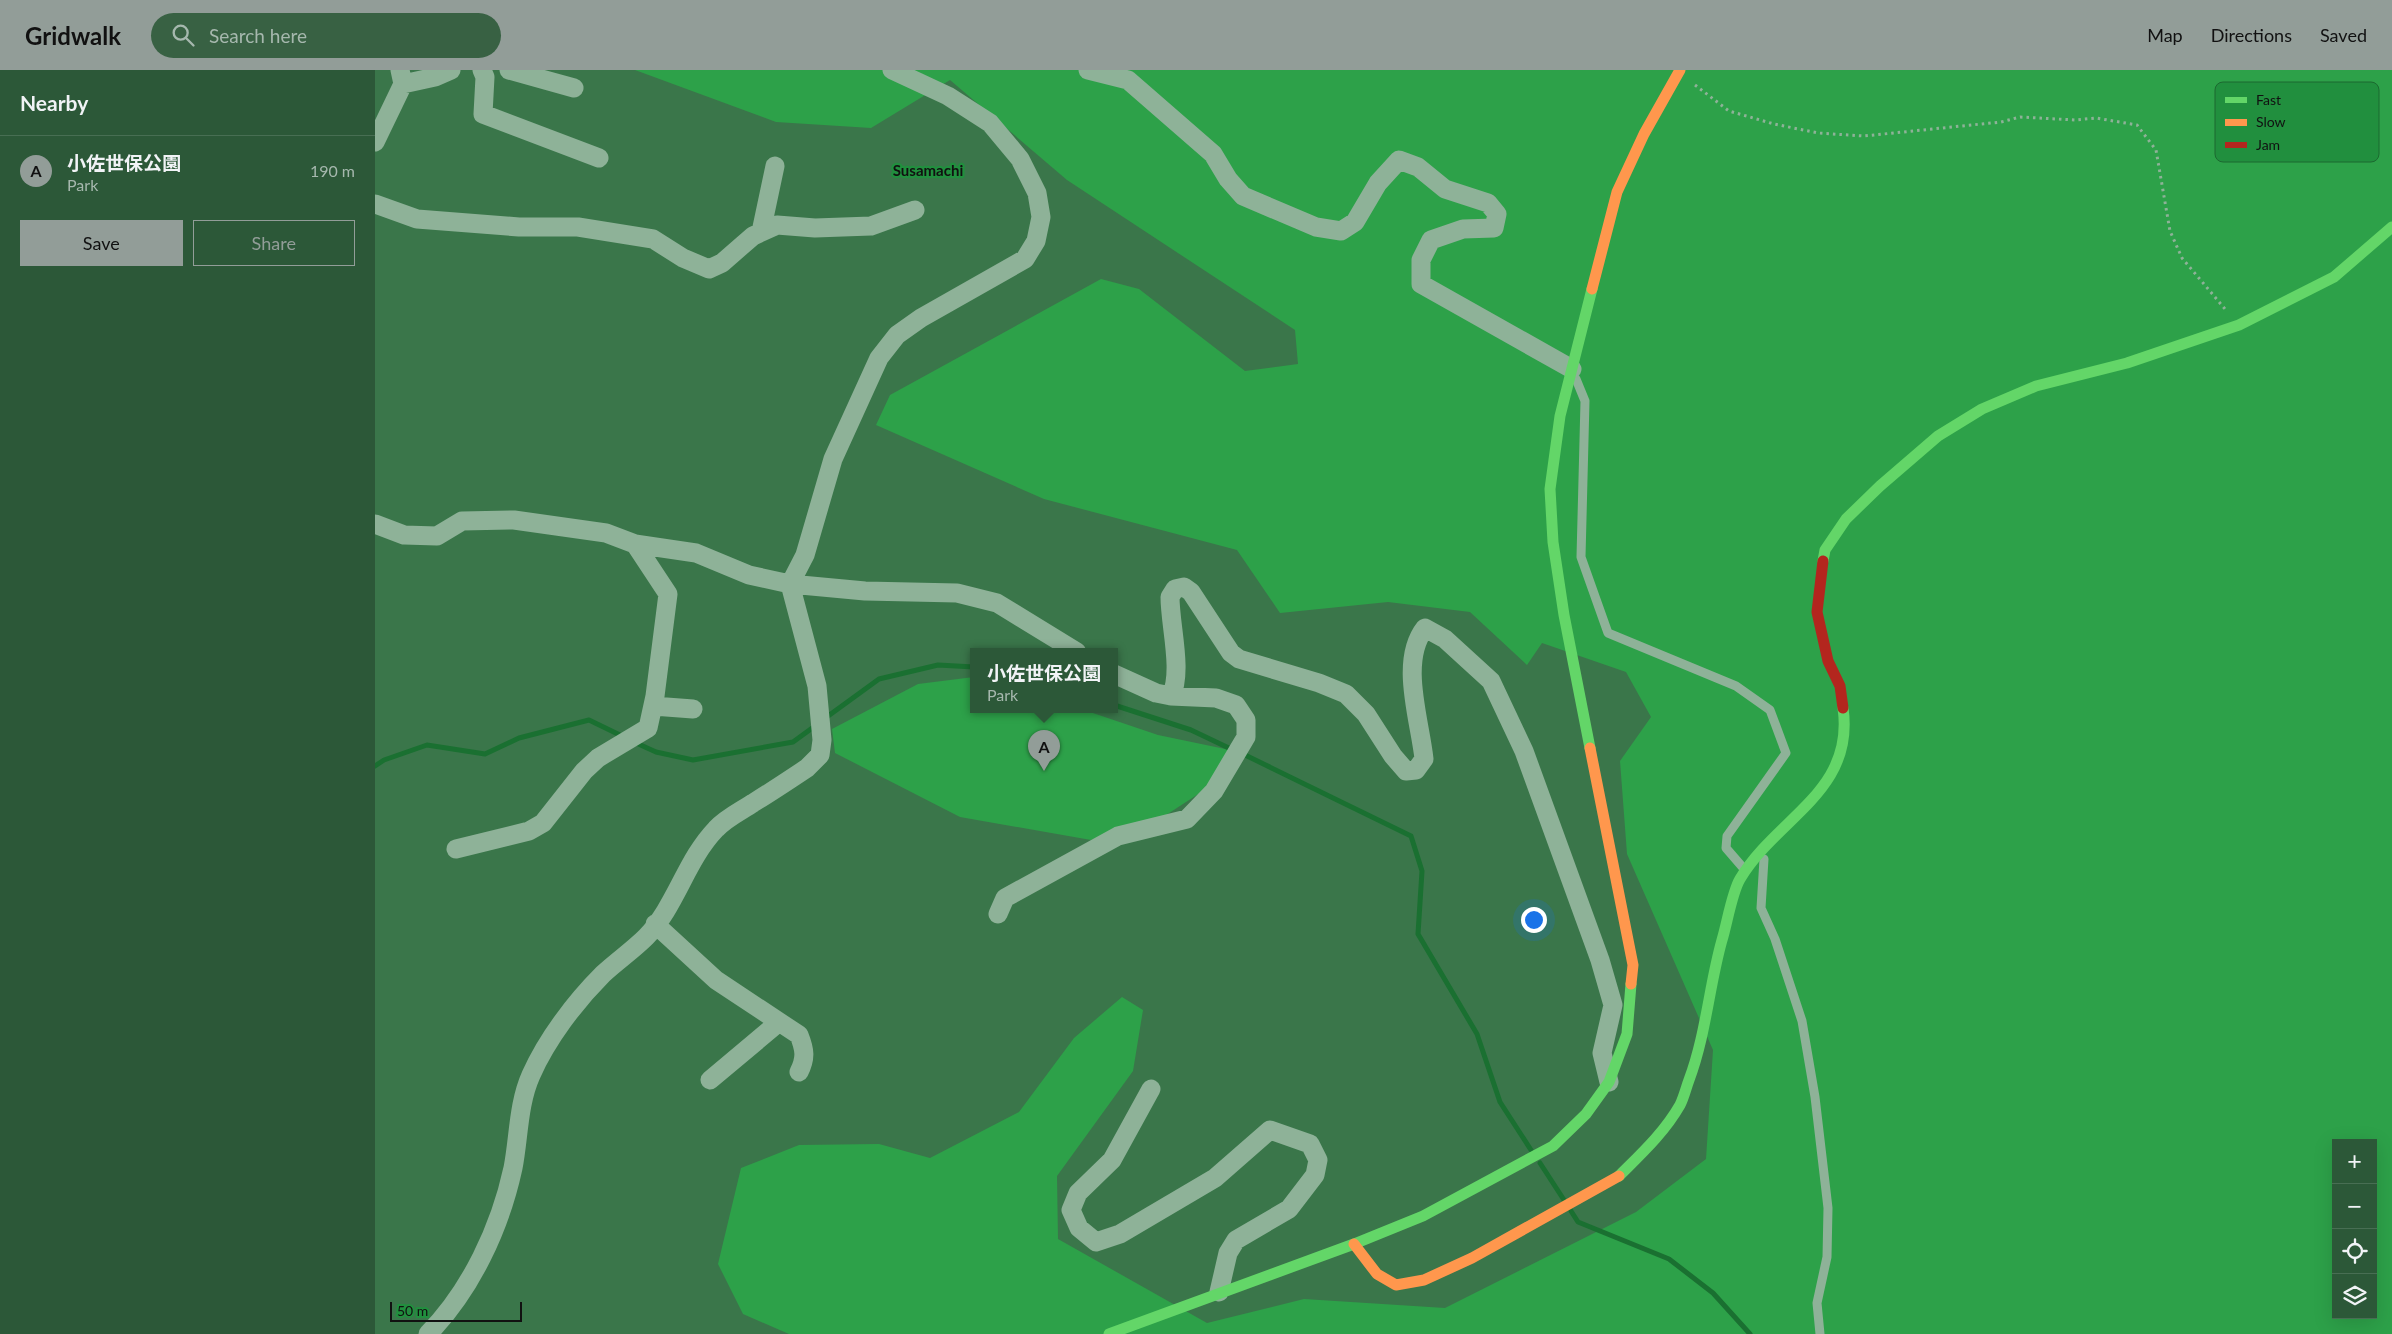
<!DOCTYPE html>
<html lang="en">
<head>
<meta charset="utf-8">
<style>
  :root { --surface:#2c5838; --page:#386143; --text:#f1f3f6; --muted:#a6b8ae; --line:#486e53; --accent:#929d98 }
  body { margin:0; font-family:Lato,"Noto Sans JP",sans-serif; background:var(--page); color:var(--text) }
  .controls { position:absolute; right:15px; bottom:15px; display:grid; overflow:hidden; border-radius:0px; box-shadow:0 5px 20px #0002 }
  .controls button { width:45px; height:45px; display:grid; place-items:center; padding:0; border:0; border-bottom:1px solid var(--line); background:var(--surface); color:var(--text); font:25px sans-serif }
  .scale { position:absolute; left:15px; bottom:12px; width:132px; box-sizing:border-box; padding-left:5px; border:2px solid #111; border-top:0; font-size:14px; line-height:18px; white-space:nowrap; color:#111; -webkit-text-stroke:4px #218f3e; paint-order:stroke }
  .you { position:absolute; left:1158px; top:849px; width:18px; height:18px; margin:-12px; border:4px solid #fff; border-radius:50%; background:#1a73e8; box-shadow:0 0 0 8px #1a73e833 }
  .badge { display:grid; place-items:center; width:32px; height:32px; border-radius:50%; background:var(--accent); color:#111; font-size:16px; font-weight:700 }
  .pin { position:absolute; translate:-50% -41px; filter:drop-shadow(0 1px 2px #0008) }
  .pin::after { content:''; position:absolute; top:26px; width:18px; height:15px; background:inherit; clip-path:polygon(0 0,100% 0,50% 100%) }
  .popup { position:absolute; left:595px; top:578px; width:148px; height:65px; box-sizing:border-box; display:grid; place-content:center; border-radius:0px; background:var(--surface); filter:drop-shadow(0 1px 4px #0005); font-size:16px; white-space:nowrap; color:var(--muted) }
  .popup b { font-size:19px; color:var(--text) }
  .popup::after { content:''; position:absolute; left:50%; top:100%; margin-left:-10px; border:10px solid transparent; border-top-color:var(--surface) }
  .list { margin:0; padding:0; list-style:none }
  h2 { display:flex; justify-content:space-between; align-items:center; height:65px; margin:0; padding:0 20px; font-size:21px }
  h2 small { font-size:16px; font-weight:400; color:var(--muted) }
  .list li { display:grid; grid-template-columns:32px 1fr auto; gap:15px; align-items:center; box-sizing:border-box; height:70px; padding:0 20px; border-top:1px solid var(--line) }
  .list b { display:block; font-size:19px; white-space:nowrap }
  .list p { margin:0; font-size:16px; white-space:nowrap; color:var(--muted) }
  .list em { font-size:16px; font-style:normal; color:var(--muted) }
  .actions { display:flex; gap:10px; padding:15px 20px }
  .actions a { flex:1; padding:11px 0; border:1px solid var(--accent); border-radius:0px; text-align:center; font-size:18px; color:var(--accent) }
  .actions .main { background:var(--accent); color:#111 }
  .icon { flex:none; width:28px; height:28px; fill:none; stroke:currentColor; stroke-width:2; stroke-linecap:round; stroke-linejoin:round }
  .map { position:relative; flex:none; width:2017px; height:1264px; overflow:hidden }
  header { display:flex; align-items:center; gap:30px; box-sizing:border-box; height:70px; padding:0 25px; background:var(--accent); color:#111 }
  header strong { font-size:24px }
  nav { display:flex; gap:28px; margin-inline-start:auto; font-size:18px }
  .search { width:350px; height:45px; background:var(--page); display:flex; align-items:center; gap:12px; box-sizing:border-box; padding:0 18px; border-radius:28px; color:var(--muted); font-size:19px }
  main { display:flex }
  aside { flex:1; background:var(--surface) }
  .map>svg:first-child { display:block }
</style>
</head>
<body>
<header>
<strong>Gridwalk</strong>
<div class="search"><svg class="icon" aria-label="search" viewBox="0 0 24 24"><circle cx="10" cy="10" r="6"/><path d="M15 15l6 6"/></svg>Search here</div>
<nav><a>Map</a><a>Directions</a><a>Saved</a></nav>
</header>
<main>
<aside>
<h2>Nearby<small></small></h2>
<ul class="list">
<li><span class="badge">A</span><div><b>小佐世保公園</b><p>Park</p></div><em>190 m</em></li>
</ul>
<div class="actions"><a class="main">Save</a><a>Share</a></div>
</aside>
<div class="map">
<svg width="2017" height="1264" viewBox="0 0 2017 1264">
  <rect width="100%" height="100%" fill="#3a764a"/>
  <!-- green -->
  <path fill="#2da149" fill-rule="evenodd" d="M 260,0 L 2017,0 L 2017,1264 L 414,1264 L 368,1244 L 343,1194 L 366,1098 L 424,1075 L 504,1074 L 555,1088 L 644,1042 L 699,968 L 747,927 L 768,940 L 758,1001 L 682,1106 L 683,1169 L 832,1253 L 929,1229 L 1070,1238 L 1261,1142 L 1331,1089 L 1338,980 L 1252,784 L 1245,691 L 1276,647 L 1251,602 L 1167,573 L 1152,595 L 1095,542 L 1013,532 L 905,543 L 862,480 L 669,429 L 501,355 L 515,325 L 726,209 L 764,219 L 870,301 L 923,294 L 920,260 L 692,110 L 575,10 L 496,58 L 401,52 ZM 1961,1073 L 1998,1073 L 1998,1245 L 1961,1245 Z
    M 599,607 L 599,640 L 709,640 L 783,665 L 855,680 L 831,719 L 788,747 L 716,770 L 585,747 L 460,683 L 457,659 L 543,614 Z"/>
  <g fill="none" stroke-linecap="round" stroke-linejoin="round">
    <!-- stream -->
    <path stroke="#1a7031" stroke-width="5" d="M 739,635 L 816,660 L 858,680
      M 449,649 L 504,609 L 563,595 L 599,597
      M 259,672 L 281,682 L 318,690 L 418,672 L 440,656
      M 866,683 L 1036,766 L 1047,801 L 1043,864 L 1102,964 L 1125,1032 L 1156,1080
      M 0,696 L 9,690 L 52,675 L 110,684 L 144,668 L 214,650 L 249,667
      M 1165,1093 L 1189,1130
      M 1196,1141 L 1203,1152 L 1294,1189 L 1338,1223 L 1375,1264"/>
    <!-- path -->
    <path stroke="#8eb298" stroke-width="3" stroke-dasharray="2.5 4" stroke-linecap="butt" d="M 1320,15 L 1354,41 L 1399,54 L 1443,63 L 1489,66 L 1626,52 L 1645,47 L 1700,50 L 1721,48 L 1762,55 L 1781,80 L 1795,161 L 1807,188 L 1850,239"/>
    <!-- lane -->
    <path stroke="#8eb298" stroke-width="9" d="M 1201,309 L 1210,331 L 1206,487 L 1233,563 L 1361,616 L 1395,640 L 1411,683 L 1352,766 L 1351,778 L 1370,800
      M 1389,789 L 1386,838 L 1400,869 L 1427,951 L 1440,1027 L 1453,1138 L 1452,1187 L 1442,1233 L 1445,1264"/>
    <!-- street -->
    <path stroke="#8eb298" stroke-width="19" d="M 107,0 L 110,7 L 108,44 L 224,88
      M 134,0 L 199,18
      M 713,0 L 753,10 L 838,84 L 853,109 L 868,126 L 941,157 L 966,161 L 980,152 L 1003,113 L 1024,90 L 1043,97 L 1070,119 L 1113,133 L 1122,144 L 1119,158 L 1088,159 L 1056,170 L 1046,190 L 1046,214 L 1197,299
      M 28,14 L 60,7 L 76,0
      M 0,72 L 28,14 L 25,0
      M 0,134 L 42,149 L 144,157 L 203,157 L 278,169 L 308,188 L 334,199 L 347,193 L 378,166 L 402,155 L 440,158 L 496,156 L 540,140
      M 386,162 L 400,96
      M 0,454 L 29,465 L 62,466 L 87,451 L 139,450 L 231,463 L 260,474 L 321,483 L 374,505 L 415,514 L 490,521 L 582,523 L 622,533 L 702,582
      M 739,604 L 781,623 L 796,626 C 808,601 795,556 795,527 L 800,519 L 809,517 L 816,522 L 856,583 L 864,589 L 944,613 L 971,624 L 991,644 L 1018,686 L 1031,701 L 1041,700 L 1049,689 C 1045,650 1024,591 1050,558 L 1070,569 L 1116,611 L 1149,681 L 1225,890 L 1238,935 L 1227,983 L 1234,1012
      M 278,636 L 318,639
      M 81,779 L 154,761 L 168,753 L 209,701 L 223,688 L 273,658 L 280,626 L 293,524 L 260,474
      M 623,844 L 630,828 L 743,766 L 812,749 L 839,721 L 871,667 L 871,650 L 861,635 L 841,628 L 796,626
      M 280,854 L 341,910 L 424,965 C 430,980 431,988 424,1002
      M 335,1010 L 403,953
      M 776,1019 L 737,1090 L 703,1123 L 696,1140 L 704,1158 L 721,1172 L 745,1164 L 840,1108 L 895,1060 L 935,1074 L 943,1090 L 940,1105 L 914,1139 L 861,1170 L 853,1183 L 844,1222
      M 53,1264 C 96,1220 125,1158 138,1098 C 144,1067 143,1034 156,1005 C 172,969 200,932 228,904 C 242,891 258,880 271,867 C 301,836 311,790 341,759 C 351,748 366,741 378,733 C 396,722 414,710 432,698 L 445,685 L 447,670 L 442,616 L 415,514 L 430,485 L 458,389 L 504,288 L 522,265 L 546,248 L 650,189 L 661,171 L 666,147 L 662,123 L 645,89 L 615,53 L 573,26 L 517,0"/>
    <!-- fast -->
    <path stroke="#63d668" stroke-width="11" d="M 1448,491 L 1450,480 L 1471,449 L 1505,416 L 1563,366 L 1607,339 L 1661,316 L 1752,293 L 1864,255 L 1959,207 L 2017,157
      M 1215,678 L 1189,545 L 1178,472 L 1175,419 L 1185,346 L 1217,219
      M 1244,1106 C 1266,1084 1289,1063 1305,1035 C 1309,1027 1311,1018 1314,1010 C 1331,965 1334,916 1347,870 C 1352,854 1357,822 1365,809 C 1402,747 1480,722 1468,638
      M 734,1264 L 979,1174 L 1048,1146 L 1178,1076 L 1211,1044 L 1234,1012 L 1252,964 L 1256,914"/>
    <!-- slow -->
    <path stroke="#ff974d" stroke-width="11" d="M 1217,219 L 1242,122 L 1269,64 L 1305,0
      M 1215,678 L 1258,895 L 1256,914
      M 979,1174 L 1002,1204 L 1021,1215 L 1049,1210 L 1097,1188 L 1244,1106"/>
    <!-- jam -->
    <path stroke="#b3261e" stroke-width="11" d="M 1448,491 L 1442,542 L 1453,591 L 1465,616 L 1468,638"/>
  </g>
  <g text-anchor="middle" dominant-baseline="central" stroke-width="4.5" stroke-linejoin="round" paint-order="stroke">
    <!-- quarter labels -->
    <g font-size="15" font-weight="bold" fill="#111" stroke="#218f3e">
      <text x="553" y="100">Susamachi</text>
    </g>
  </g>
  <!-- legend -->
  <rect x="1840" y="12" width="164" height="80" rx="8" fill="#218f3e" stroke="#1c6930" stroke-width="1"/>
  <rect x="1850" y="27" width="22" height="6" fill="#63d668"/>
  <rect x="1850" y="49" width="22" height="7" fill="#ff974d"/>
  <rect x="1850" y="72" width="22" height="6" fill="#b3261e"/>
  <g font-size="14" fill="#111">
    <text x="1881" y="35">Fast</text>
    <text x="1881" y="57">Slow</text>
    <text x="1881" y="80">Jam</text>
  </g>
</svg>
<div class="controls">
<button>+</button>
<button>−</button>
<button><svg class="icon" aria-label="locate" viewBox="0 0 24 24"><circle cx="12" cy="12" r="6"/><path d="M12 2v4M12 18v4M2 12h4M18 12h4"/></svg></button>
<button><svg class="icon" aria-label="layers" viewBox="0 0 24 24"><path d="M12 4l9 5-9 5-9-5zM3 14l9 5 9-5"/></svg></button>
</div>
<div class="scale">50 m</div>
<div class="you"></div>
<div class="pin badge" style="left:669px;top:701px">A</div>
<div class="popup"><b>小佐世保公園</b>Park</div>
</div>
</main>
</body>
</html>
